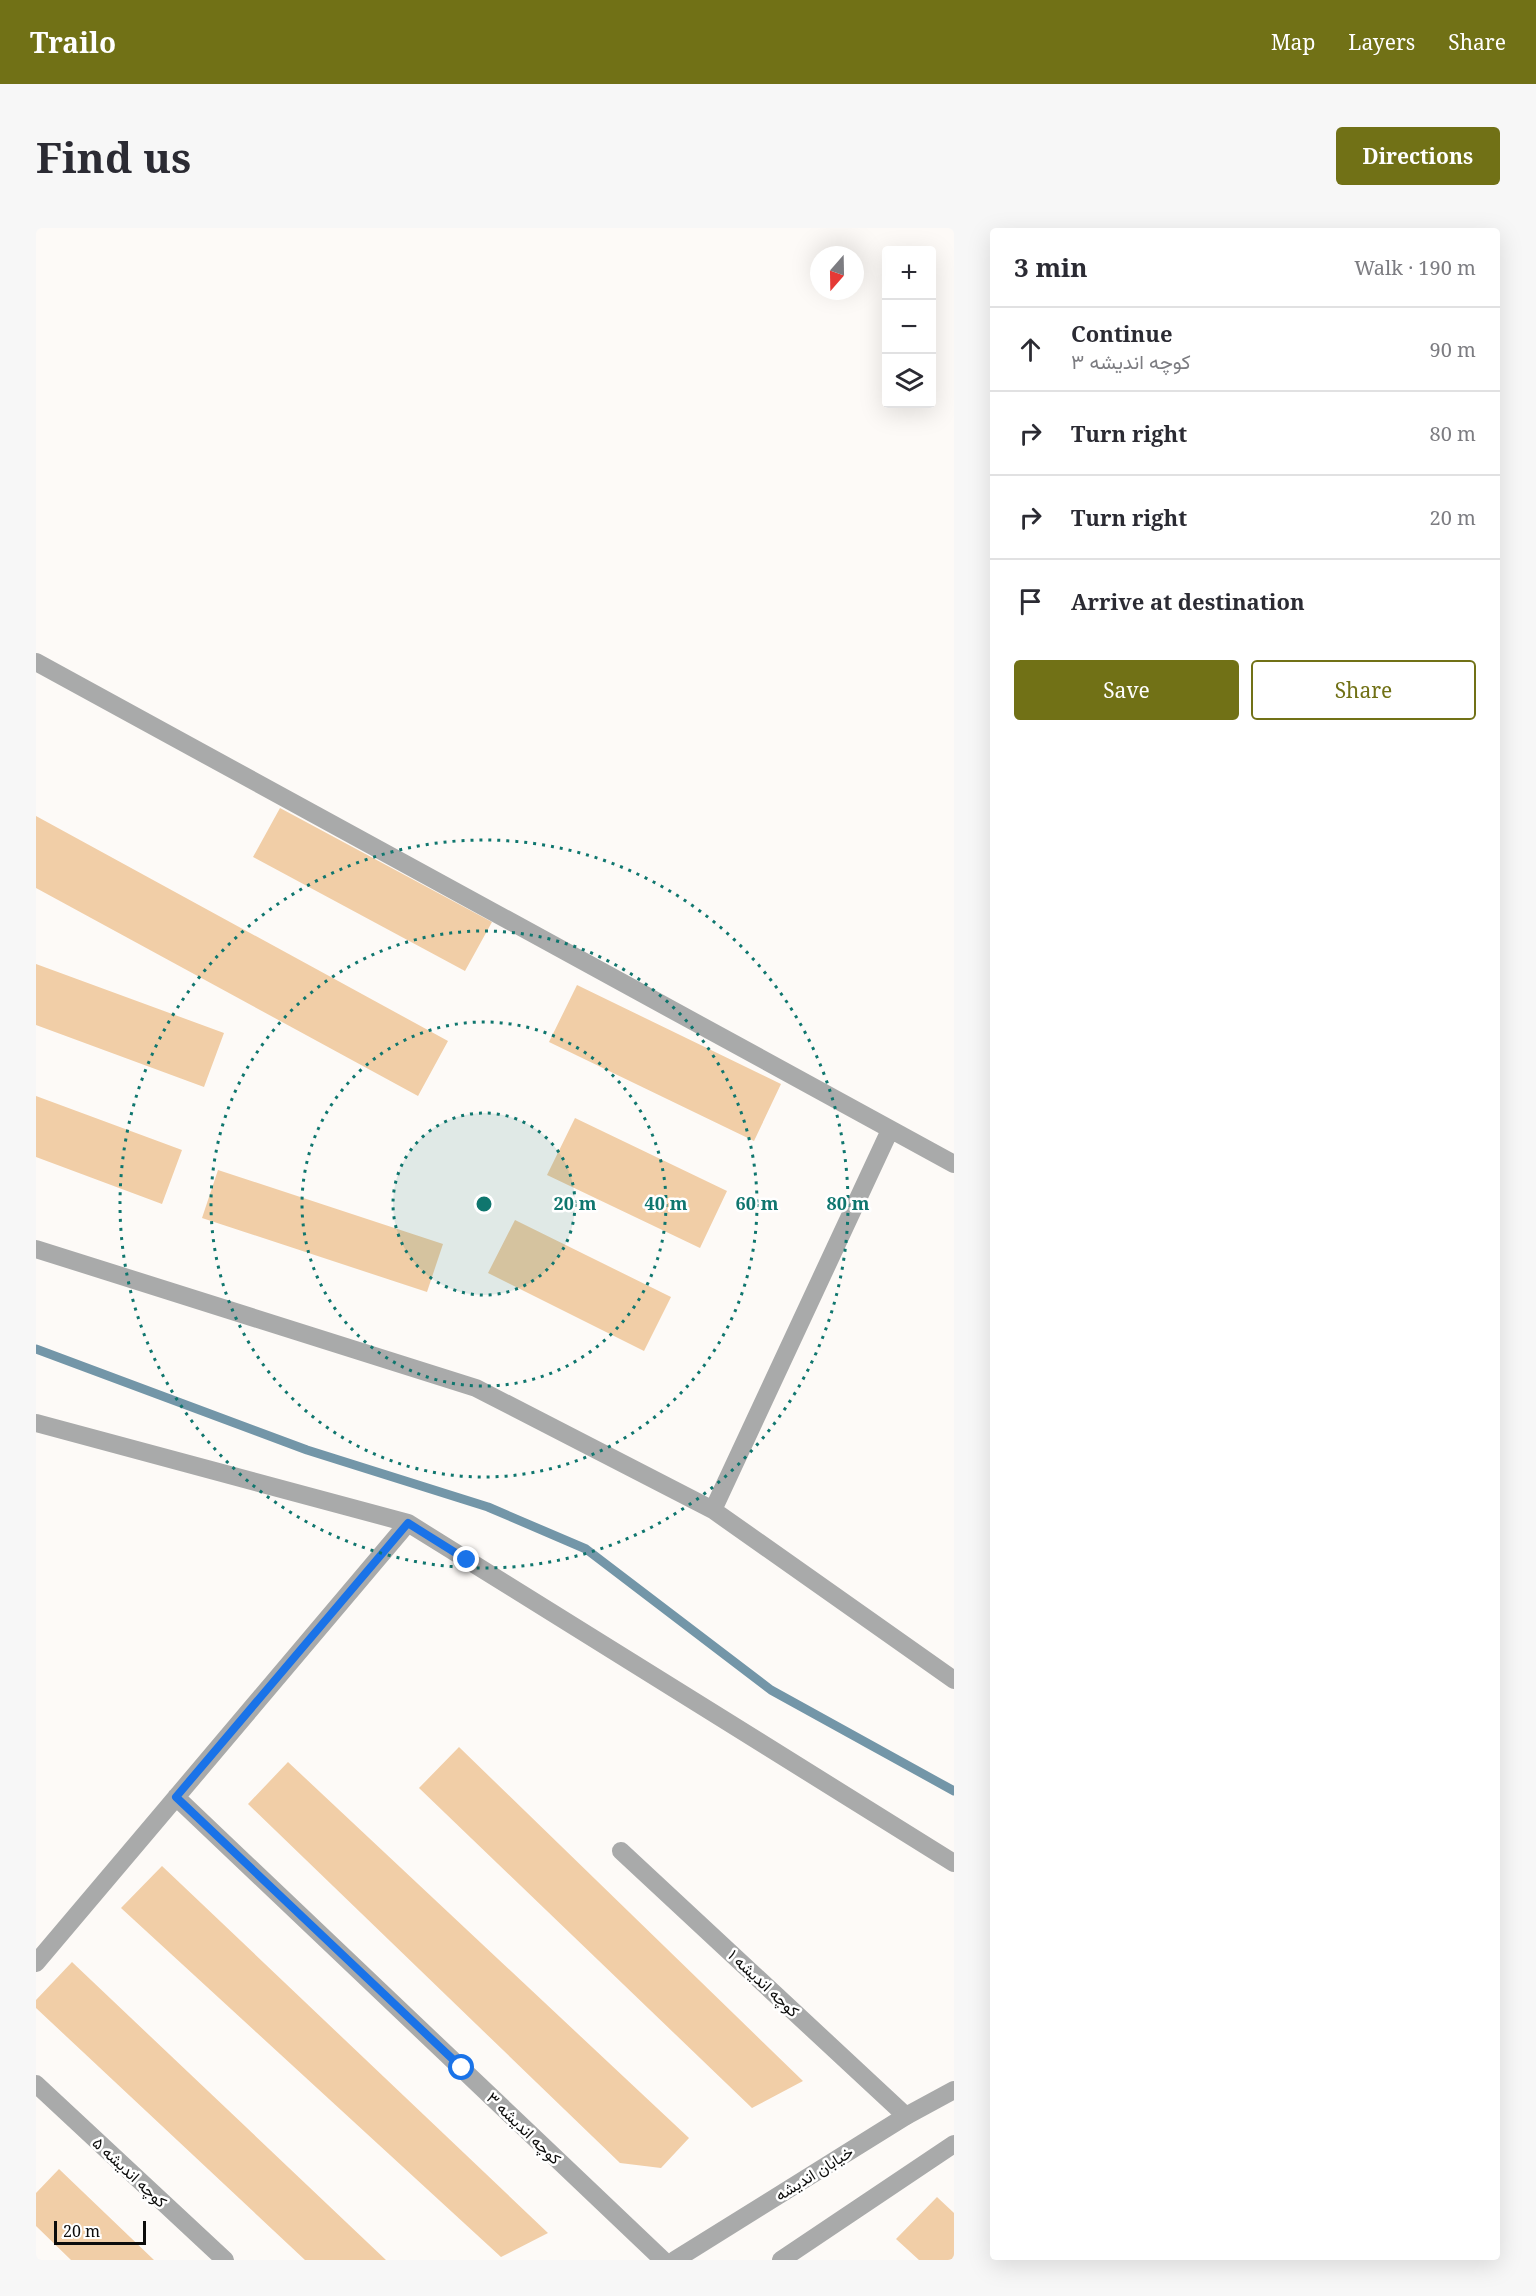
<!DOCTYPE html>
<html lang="en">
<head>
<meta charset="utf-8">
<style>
  :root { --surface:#fff; --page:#f7f7f7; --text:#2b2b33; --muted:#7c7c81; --line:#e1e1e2; --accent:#717116 }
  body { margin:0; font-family:"Noto Serif",Vazirmatn,serif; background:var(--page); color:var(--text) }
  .controls { position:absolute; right:18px; top:18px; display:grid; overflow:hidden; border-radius:6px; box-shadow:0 6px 24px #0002 }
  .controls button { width:54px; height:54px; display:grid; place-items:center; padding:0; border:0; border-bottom:2px solid var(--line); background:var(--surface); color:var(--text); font:30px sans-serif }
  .compass { position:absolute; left:774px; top:18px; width:54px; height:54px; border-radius:50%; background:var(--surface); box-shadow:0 6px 24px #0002; rotate:200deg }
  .scale { position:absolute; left:18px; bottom:15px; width:92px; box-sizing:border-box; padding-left:6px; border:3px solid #0c0c0b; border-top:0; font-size:16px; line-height:21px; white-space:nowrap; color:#0c0c0b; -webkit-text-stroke:4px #fff; paint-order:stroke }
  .stop { position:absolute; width:18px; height:18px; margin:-14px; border:4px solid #1a73e8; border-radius:50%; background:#fff }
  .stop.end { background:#1a73e8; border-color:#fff; box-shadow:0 2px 6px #0008 }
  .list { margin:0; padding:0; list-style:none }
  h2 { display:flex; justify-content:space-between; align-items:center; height:78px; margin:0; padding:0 24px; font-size:26px }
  h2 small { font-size:20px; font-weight:400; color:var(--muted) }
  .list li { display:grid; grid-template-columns:39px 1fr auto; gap:18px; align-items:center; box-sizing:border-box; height:84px; padding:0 24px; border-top:2px solid var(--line) }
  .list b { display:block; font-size:22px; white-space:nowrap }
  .list p { margin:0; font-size:20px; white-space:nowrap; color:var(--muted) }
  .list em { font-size:20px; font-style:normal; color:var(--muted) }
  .actions { display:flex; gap:12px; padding:18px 24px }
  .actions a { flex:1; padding:14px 0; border:2px solid var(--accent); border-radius:6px; text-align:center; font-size:21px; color:var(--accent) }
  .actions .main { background:var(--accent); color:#fff }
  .icon { flex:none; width:33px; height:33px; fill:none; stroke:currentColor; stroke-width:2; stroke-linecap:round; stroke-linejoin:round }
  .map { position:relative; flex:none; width:918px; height:2032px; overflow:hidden; border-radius:6px }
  header { display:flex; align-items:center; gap:36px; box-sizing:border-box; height:84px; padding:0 30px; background:var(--accent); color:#fff }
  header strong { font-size:28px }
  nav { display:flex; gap:33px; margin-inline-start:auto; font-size:21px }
  .intro { display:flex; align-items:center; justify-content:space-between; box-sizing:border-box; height:144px; padding:0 36px }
  h1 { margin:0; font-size:42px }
  .button { padding:15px 27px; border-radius:6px; background:var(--accent); color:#fff; font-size:21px; font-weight:700 }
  main { display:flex; gap:36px; padding:0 36px }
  aside { flex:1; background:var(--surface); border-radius:6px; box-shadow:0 6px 24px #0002 }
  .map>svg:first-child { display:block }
</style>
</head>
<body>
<header>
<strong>Trailo</strong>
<nav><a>Map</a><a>Layers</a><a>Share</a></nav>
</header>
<div class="intro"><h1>Find us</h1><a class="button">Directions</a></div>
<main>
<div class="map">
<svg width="918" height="2032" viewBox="0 0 918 2032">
  <rect width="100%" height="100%" fill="#fdfaf7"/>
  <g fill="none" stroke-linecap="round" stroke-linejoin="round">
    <!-- stream -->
    <path stroke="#7396a8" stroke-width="9" d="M 0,1121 L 271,1222 L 452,1279 L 550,1321 L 735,1462 L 918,1563"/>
  </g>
  <!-- building -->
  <path fill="#f1cea7" d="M 244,580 L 456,694 L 429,743 L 217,629 Z
    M 0,588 L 412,813 L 382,868 L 0,660 Z
    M 0,736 L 188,805 L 168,859 L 0,797 Z
    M 541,757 L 745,856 L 718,913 L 513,814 Z
    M 0,868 L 146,922 L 126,976 L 0,929 Z
    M 539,890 L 691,963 L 664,1020 L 511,947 Z
    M 182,942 L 407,1016 L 391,1064 L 166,990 Z
    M 479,992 L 635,1069 L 608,1123 L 452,1045 Z
    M 423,1519 L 767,1853 L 716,1880 L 383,1560 Z
    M 252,1534 L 653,1910 L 625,1940 L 584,1935 L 212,1576 Z
    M 126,1638 L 512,2005 L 465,2029 L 85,1680 Z
    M 36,1734 L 350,2032 L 269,2032 L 0,1780 L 0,1772 Z
    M 23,1941 L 118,2032 L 35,2032 L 0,1998 L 0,1965 Z
    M 901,1969 L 918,1985 L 918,2032 L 883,2032 L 860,2011 Z"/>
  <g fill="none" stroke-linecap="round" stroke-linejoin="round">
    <!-- minor -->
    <path stroke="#a9aaaa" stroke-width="18" d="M 0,434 L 918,936
      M 0,1021 L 440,1160 L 677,1282 L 918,1452
      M 0,1195 L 372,1295 L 918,1635
      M 677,1282 L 854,902
      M 140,1569 L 627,2032
      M 585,1623 L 870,1888
      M 0,1735 L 372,1295
      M 0,1856 L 189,2032"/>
    <!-- tertiary -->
    <path stroke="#a9aaaa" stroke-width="18" d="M 639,2032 L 870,1888 L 918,1862
      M 745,2032 L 918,1916"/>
  </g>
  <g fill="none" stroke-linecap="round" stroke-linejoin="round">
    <!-- route -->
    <path stroke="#1a73e8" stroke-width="8" d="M 426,1840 L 140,1569 L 372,1295 L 431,1332"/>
  </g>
  <!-- distance rings -->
  <circle cx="448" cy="976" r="91" fill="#0f766e" fill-opacity=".12"/>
  <g fill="none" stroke="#0f766e" stroke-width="3" stroke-dasharray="3 6">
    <circle cx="448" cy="976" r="91"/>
    <circle cx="448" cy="976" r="182"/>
    <circle cx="448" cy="976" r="273"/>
    <circle cx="448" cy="976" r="364"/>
  </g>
  <g text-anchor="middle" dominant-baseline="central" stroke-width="5" stroke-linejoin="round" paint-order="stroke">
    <!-- street labels -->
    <g font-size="16" fill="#0c0c0b" stroke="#fff">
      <text transform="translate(728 1755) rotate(43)">کوچه اندیشه ۱</text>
      <text transform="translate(488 1900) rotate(44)">کوچه اندیشه ۳</text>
      <text transform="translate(94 1944) rotate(43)">کوچه اندیشه ۵</text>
      <text transform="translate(778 1945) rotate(-32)">خیابان اندیشه</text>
    </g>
  </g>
  <circle cx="448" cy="976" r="9" fill="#0f766e" stroke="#fff" stroke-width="3"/>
  <g font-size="18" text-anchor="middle" font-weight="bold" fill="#0f766e" stroke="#fff" stroke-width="5" stroke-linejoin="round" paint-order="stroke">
    <text x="539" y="982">20 m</text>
    <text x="630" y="982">40 m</text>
    <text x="721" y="982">60 m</text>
    <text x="812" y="982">80 m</text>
  </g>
</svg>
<div class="controls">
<button>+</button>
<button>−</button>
<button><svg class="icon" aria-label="layers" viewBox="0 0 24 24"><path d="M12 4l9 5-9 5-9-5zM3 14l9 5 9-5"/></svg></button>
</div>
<svg class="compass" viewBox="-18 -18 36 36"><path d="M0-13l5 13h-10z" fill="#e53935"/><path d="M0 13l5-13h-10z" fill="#7c7c81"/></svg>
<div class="scale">20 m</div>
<div class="stop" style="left:426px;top:1840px"></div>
<div class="stop end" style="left:431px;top:1332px"></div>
</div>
<aside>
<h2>3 min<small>Walk · 190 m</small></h2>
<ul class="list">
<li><svg class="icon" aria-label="ahead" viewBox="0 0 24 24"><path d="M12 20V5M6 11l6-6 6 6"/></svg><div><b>Continue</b><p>کوچه اندیشه ۳</p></div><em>90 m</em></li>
<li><svg class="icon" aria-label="right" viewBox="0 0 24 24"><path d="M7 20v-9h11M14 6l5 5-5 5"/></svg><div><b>Turn right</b></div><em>80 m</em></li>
<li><svg class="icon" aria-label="right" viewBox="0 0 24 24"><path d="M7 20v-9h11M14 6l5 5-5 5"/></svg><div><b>Turn right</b></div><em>20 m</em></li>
<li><svg class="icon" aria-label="arrive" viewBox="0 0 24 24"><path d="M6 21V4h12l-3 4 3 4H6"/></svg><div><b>Arrive at destination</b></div></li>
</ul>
<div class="actions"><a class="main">Save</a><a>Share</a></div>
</aside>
</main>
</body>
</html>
